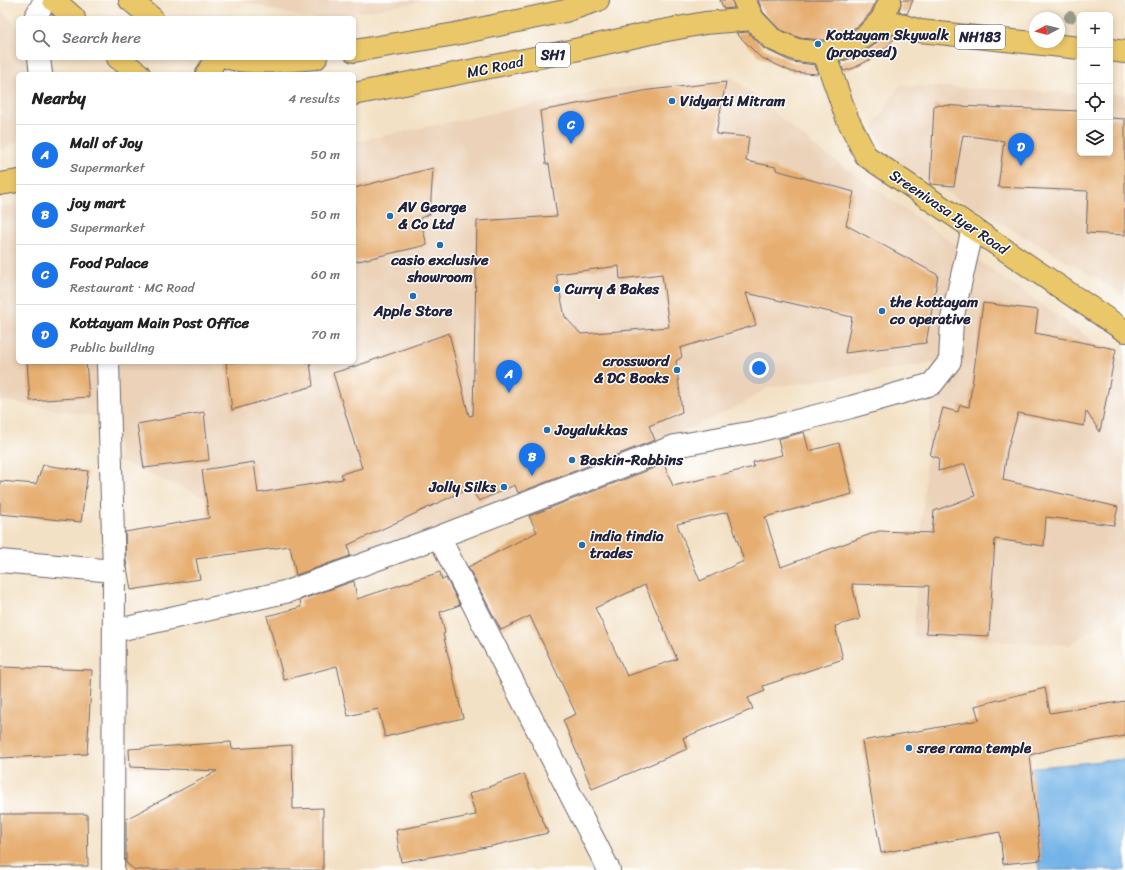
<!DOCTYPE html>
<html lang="en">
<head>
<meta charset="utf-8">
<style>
  :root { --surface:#fff; --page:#f6f6f6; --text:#222; --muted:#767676; --line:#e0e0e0; --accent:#1a73e8 }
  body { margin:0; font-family:Sriracha,sans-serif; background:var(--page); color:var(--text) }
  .controls { position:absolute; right:12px; top:12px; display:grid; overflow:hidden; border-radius:6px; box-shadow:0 2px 6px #0003 }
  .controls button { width:36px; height:36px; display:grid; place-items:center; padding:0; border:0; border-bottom:1px solid var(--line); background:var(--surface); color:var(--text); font:20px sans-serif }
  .compass { position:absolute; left:1029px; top:12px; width:36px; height:36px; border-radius:50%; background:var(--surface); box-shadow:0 2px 6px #0003; rotate:263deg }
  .you { position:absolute; left:759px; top:368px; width:14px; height:14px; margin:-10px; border:3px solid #fff; border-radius:50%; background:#1a73e8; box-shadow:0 0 0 6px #1a73e833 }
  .badge { display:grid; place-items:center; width:26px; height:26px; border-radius:50%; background:var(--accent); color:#fff; font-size:13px; font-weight:700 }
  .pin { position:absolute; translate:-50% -33px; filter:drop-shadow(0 1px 2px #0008) }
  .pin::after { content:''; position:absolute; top:21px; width:14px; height:12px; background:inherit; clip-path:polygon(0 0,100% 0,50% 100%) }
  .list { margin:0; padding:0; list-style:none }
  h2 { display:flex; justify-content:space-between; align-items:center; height:52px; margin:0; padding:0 16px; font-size:17px }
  h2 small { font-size:13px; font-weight:400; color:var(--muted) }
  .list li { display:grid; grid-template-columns:26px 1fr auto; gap:12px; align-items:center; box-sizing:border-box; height:60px; padding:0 16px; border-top:1px solid var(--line) }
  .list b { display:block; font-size:15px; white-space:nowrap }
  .list p { margin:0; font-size:13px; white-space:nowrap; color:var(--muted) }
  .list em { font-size:13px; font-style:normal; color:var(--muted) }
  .icon { flex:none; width:22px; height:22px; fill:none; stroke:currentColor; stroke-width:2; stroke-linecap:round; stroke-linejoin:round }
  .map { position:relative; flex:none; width:1125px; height:870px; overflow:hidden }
  .search { position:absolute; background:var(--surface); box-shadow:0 2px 6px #0003; left:16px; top:16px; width:340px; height:44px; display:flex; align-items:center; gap:10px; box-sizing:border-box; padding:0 14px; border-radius:6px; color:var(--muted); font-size:15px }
  .panel { position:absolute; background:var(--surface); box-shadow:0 2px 6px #0003; left:16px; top:72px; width:340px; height:292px; border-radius:6px }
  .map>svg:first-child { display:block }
</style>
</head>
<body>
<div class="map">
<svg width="1125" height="870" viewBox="0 0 1125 870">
  <rect width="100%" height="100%" fill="#fff"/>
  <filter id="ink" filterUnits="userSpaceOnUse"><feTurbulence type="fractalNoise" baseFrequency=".025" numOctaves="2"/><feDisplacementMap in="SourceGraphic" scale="8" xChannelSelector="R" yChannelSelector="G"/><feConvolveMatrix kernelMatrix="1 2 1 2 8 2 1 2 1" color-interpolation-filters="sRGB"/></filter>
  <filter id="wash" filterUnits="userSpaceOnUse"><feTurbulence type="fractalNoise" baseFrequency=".012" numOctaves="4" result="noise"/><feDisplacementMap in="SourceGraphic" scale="16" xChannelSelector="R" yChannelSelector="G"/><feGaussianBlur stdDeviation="0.9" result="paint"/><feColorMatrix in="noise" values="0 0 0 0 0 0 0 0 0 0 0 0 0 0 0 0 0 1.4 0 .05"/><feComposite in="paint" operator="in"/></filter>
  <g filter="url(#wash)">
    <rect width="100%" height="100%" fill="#f3e1c5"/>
    <!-- built -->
    <path fill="#ebd2b8" d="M 238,0 L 430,0 L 328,18 L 304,18 Z
      M 0,9 L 18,28 L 18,58 L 46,58 L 52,64 L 56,74 L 18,74 L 18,141 L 6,148 L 0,149 Z
      M 732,77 L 814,146 L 1071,325 L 1125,364 L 1125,610 L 1069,645 L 913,637 L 934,363 L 767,388 L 742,404 L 558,490 L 350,559 L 119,461 L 114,362 L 354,362 L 354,142 L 609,89 Z
      M 900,85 L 1080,93 L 1080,153 L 1110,153 L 1110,94 L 1125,95 L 1125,295 L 890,159 L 873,127 Z
      M 18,203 L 18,362 L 102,362 L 105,418 L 0,400 L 0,206 Z"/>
    <!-- water -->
    <path fill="#73b3e7" stroke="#4a6a91" d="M 1125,759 L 1125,870 L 1039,870 L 1026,768 Z"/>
    <g id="blocks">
      <!-- building -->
      <path fill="#e6ae71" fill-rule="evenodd" d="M 720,0 L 732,0 L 734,8 L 724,9 Z
        M 758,0 L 876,0 L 871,12 L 858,26 L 841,35 L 823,40 L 800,38 L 779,29 L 763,12 Z
        M 902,0 L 913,0 L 907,14 L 899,11 Z
        M 748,32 L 763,48 L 767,50 L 792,62 L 815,65 L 818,74 L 792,72 L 760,57 L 736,33 Z
        M 886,33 L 896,37 L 880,54 L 854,68 L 844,71 L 840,62 L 852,58 L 872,47 Z
        M 726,82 L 716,134 L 749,137 L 746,161 L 776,167 L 776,170 L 854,192 L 846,225 L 938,275 L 926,343 L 845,353 L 852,317 L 746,293 L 756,325 L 680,348 L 682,357 L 676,361 L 682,412 L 649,426 L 655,440 L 518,493 L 515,485 L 479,501 L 470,488 L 348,545 L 350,556 L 296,575 L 290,546 L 196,559 L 200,579 L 131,590 L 126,561 L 125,532 L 209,518 L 202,470 L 254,462 L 258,493 L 343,479 L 341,474 L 362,468 L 333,373 L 365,363 L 449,333 L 469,416 L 473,415 L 477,221 L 557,216 L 549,164 L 546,164 L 540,111 L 649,90 ZM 619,266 L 620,279 L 662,274 L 669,327 L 581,334 L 565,317 L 556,274 Z
        M 934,105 L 1080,111 L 1080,153 L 1110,153 L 1110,118 L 1125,119 L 1125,235 L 1086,233 L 1088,191 L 998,187 L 1004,141 L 963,135 L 954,186 L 930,184 Z
        M 433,168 L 430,214 L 420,218 L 427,245 L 354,262 L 354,188 Z
        M 983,303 L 1038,310 L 1035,333 L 1116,349 L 1100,432 L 1086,411 L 1084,426 L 1018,413 L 1007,451 L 1003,480 L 1118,507 L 1114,525 L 1046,517 L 1044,546 L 995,539 L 989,636 L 926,633 L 929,586 L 852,584 L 860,619 L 835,626 L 843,659 L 763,686 L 765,691 L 748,698 L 753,709 L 683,738 L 687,749 L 592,789 L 563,720 L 576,714 L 530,616 L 501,630 L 468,567 L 537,532 L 529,516 L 664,464 L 673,486 L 754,467 L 753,462 L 782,455 L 778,439 L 804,432 L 809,451 L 839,443 L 852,494 L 765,517 L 781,567 L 879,531 L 932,533 L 934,511 L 975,496 L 965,464 L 938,471 L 939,458 L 930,455 L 943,408 L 958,412 L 960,405 L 969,407 ZM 728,512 L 744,561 L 700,581 L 677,524 ZM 645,585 L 677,659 L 627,676 L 595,608 Z
        M 27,362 L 86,362 L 89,397 L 30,401 Z
        M 226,362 L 310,362 L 313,386 L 232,410 Z
        M 204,412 L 209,460 L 144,468 L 137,424 Z
        M 43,465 L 88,471 L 81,522 L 0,514 L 0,481 L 36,484 Z
        M 440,572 L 442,580 L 446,578 L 460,605 L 440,612 L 445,633 L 443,634 L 463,718 L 385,737 L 378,709 L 348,716 L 337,666 L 284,680 L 267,616 L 301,607 L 300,600 L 354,581 L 357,599 Z
        M 0,667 L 92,670 L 87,754 L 0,758 Z
        M 1045,688 L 1050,713 L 1125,701 L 1125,736 L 1055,748 L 1030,755 L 1041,860 L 1003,864 L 1000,832 L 881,853 L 862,741 L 979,720 L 975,706 Z
        M 231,742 L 232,749 L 292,745 L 293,809 L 323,808 L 323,870 L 135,870 L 126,863 L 126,819 L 217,771 L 130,767 L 129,749 Z
        M 524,774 L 548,833 L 492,846 L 401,862 L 396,830 L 476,815 L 469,794 Z
        M 0,814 L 87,814 L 88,866 L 0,867 Z"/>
    </g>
  </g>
  <g filter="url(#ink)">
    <use href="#blocks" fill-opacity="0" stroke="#6b656b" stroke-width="1"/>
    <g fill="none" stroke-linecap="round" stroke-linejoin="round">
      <defs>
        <path id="minor" d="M 35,18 L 45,0
          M 39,58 L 41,74
          M 108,362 L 114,571 L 113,870
          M 439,537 L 609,870
          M 0,561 L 114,571
          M 114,631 L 289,591 L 439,537 L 675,446 L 754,432 L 851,407 L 932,384 L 950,361 L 952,319 L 973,228"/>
        <path id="major" d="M 54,0 L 74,18
          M 130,0 L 152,18
          M 354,51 L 455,34 L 565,11 L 598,0
          M 824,53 L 847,118 L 866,156 L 1125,331
          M 118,58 L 139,74
          M 229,58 C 251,65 293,60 316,58
          M 207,74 L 216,58
          M 354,94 L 570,51 L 646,34 L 705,23 L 753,19
          M 0,184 L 18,181"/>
        <path id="highway" d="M 744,0 L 753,19 L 772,39 L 797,50 L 824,53 L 846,47 L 866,36 L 882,19 L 890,0
          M 882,19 L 920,31 L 1080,48
          M 1110,50 L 1125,52"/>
      </defs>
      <!-- minor casing -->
      <use href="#minor" stroke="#6b656b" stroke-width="24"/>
      <!-- major casing -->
      <use href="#major" stroke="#6b656b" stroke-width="24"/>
      <!-- highway casing -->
      <use href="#highway" stroke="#6b656b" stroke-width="24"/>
      <!-- minor -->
      <use href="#minor" stroke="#fff" stroke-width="22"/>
      <!-- major -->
      <use href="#major" stroke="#eac769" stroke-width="22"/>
      <!-- highway -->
      <use href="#highway" stroke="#eac769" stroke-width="22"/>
    </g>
    <!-- trees -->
    <circle fill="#989b89" cx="1070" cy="17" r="6"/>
  </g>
  <!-- markers -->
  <g fill="#1f6fb2" stroke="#fff" stroke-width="1.5">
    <circle cx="818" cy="44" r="4"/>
    <circle cx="672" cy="101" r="4"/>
    <circle cx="390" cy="216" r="4"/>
    <circle cx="440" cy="245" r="4"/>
    <circle cx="557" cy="289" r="4"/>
    <circle cx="413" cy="296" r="4"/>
    <circle cx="882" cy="311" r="4"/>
    <circle cx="677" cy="370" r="4"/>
    <circle cx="547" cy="430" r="4"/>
    <circle cx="572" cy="460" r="4"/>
    <circle cx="504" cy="487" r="4"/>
    <circle cx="582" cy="545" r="4"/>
    <circle cx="909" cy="748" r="4"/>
  </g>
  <g text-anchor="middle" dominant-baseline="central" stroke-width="3" stroke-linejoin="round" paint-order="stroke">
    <!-- shield labels -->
    <g fill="#fff" stroke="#646476" stroke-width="1">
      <rect x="955" y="25" width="50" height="24" rx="3"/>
      <rect x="536" y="43" width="34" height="24" rx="3"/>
    </g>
    <g font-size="14" font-weight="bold" fill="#22223b">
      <text x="980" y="37">NH183</text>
      <text x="553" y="55">SH1</text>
    </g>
    <!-- poi labels -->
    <g font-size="15" font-weight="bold" fill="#22223b" stroke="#fff" text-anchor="start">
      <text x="826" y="35">Kottayam Skywalk<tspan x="826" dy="17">(proposed)</tspan></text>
      <text x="680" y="101">Vidyarti Mitram</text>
      <text x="398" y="207">AV George<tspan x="398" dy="17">&amp; Co Ltd</tspan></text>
      <text x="440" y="260" text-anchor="middle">casio exclusive<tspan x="440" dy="17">showroom</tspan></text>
      <text x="565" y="289">Curry &amp; Bakes</text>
      <text x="890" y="302">the kottayam<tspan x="890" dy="17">co operative</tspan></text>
      <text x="413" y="311" text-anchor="middle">Apple Store</text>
      <text x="669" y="361" text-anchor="end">crossword<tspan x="669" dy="17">&amp; DC Books</tspan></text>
      <text x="555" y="430">Joyalukkas</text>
      <text x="580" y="460">Baskin-Robbins</text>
      <text x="496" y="487" text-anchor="end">Jolly Silks</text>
      <text x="590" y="536">india tindia<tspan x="590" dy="17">trades</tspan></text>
      <text x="917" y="748">sree rama temple</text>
    </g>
    <!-- street labels -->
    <g font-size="15" fill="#22223b" stroke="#fff">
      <text transform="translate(495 67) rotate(-12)">MC Road</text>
      <text transform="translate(949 212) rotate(34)">Sreenivasa Iyer Road</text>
    </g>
  </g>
</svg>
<div class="controls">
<button>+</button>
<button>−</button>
<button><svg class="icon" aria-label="locate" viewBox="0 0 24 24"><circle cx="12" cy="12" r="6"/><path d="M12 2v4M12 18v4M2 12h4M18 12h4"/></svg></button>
<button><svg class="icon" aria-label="layers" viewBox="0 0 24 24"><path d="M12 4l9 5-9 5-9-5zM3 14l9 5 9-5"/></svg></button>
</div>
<svg class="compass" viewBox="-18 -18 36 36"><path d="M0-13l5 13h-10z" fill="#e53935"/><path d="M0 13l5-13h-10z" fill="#767676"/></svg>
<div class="you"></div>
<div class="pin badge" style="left:509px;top:393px">A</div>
<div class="pin badge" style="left:532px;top:476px">B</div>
<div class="pin badge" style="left:571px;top:144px">C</div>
<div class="pin badge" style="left:1021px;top:166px">D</div>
<div class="search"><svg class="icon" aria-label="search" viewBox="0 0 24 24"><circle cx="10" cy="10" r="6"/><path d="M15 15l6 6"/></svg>Search here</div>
<section class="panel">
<h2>Nearby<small>4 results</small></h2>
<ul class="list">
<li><span class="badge">A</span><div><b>Mall of Joy</b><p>Supermarket</p></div><em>50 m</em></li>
<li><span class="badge">B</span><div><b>joy mart</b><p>Supermarket</p></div><em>50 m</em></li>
<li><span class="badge">C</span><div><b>Food Palace</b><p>Restaurant · MC Road</p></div><em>60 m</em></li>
<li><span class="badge">D</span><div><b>Kottayam Main Post Office</b><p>Public building</p></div><em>70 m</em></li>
</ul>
</section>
</div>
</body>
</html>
